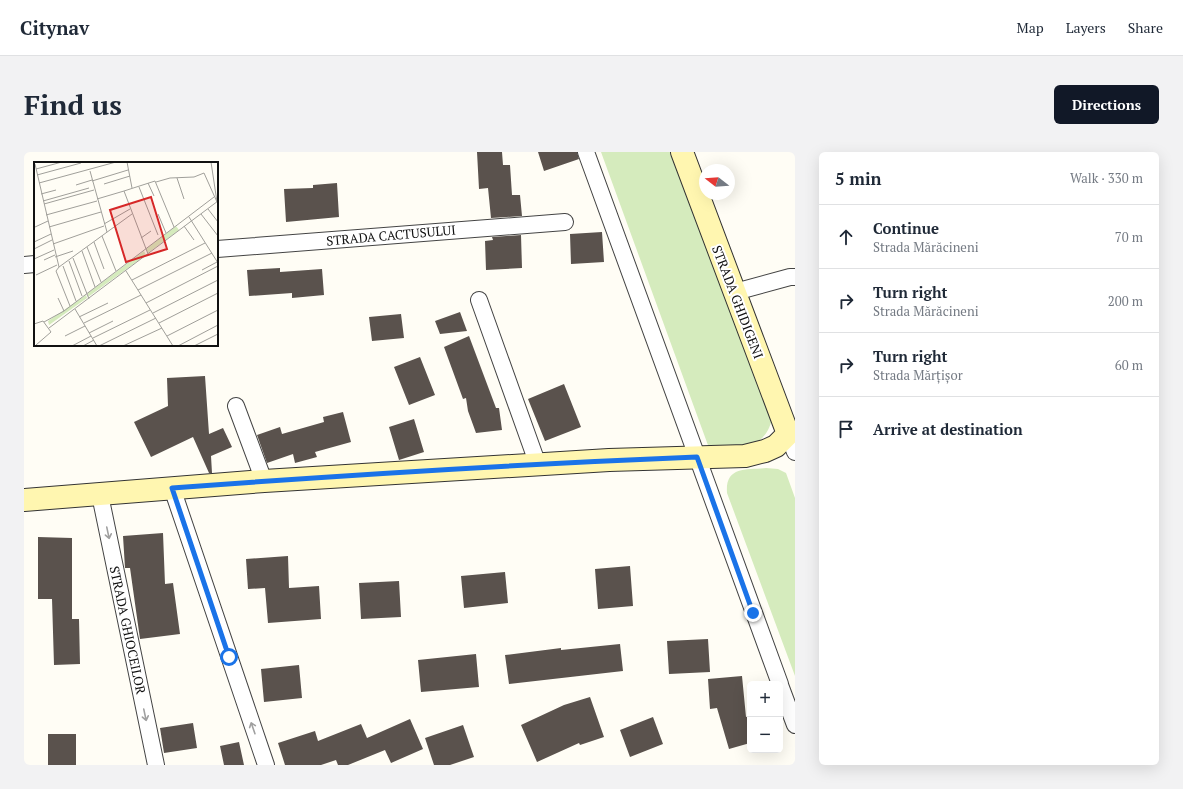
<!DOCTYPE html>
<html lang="en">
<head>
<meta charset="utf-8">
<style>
  :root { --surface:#fff; --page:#f2f2f3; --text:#1f2937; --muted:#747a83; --line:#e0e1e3; --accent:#111827 }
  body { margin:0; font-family:"PT Serif",serif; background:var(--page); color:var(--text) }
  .controls { position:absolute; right:12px; bottom:12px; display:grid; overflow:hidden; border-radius:6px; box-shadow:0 4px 16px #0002 }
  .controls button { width:36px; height:36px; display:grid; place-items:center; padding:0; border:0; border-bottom:1px solid var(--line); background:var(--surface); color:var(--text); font:20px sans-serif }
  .compass { position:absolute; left:675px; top:12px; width:36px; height:36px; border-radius:50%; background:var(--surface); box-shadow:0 4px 16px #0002; rotate:287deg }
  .stop { position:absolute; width:12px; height:12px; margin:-9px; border:3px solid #1a73e8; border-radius:50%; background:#fff }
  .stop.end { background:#1a73e8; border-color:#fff; box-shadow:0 1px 4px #0008 }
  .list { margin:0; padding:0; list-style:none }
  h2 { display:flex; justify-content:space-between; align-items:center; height:52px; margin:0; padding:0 16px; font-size:17px }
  h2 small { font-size:13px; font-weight:400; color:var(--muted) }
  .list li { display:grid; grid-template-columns:26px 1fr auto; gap:12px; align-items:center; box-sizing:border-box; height:64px; padding:0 16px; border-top:1px solid var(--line) }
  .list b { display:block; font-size:15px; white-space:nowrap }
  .list p { margin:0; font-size:13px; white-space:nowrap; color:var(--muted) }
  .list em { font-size:13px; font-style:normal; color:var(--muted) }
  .icon { flex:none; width:22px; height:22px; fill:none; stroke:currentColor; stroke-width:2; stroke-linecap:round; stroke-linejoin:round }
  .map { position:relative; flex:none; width:771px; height:613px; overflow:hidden; border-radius:6px }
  header { display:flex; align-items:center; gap:24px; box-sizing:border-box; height:56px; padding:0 20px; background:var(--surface); border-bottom:1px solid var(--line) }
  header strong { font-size:19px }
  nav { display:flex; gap:22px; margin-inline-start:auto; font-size:14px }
  .intro { display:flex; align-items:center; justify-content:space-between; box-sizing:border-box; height:96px; padding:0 24px }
  h1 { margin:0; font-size:28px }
  .button { padding:10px 18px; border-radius:6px; background:var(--accent); color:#fff; font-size:14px; font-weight:700 }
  main { display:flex; gap:24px; padding:0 24px }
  aside { flex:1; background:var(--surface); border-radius:6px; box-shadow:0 4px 16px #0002 }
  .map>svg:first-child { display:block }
</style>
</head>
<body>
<header>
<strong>Citynav</strong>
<nav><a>Map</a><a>Layers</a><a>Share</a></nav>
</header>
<div class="intro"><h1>Find us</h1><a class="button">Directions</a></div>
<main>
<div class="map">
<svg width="771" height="613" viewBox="0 0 771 613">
  <rect width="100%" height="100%" fill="#fffdf5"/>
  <!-- green -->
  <path fill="#d5ebbd" d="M 577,0 L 648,0 L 748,267 C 740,300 713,295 685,296 Z
    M 742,316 L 754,317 L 762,321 L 771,346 L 771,524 L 703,341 C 701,314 722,318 742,316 Z"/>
  <!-- building -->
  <path fill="#5a524d" d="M 453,0 L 478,0 L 479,13 L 486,13 L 488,43 L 496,43 L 498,64 L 467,66 L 464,36 L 455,37 Z
    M 514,0 L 553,0 L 555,7 L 520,19 Z
    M 313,31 L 315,65 L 262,70 L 260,37 L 289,36 L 289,33 Z
    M 578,80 L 580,110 L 547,112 L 546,82 Z
    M 497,83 L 498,116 L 462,118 L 461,89 L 469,88 L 468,85 Z
    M 256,116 L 256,120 L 298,117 L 300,143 L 268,146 L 268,141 L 225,144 L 223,118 Z
    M 436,160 L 443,179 L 416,182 L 411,169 Z
    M 377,162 L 380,186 L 348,189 L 345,165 Z
    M 445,184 L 472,256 L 475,256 L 478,278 L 452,281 L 444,259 L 442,246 L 439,247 L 420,195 Z
    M 396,205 L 411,243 L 385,253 L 370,215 Z
    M 181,224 L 185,282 L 199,276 L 208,295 L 187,304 L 188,321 L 185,321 L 169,285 L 127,305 L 110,270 L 144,254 L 143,226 Z
    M 540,232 L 557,275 L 521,289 L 504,247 Z
    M 319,260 L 327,290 L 291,300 L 293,305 L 271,311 L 269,302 L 243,311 L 233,283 L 256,275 L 258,282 L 300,270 L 299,265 Z
    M 390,267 L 400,300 L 375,308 L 365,275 Z
    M 139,381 L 141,432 L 149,431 L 156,482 L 116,487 L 106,416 L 101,416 L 99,384 Z
    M 14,385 L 48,386 L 48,467 L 55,467 L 56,512 L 30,513 L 28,447 L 14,447 Z
    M 264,404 L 265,436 L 295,434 L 297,467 L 244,471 L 241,436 L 224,437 L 222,407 Z
    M 606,414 L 609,454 L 574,457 L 571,417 Z
    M 481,420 L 484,451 L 440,456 L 437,424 Z
    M 375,429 L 377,465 L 337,467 L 335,431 Z
    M 684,487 L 686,520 L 645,522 L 643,489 Z
    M 596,492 L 599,519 L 485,532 L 481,503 L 537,496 L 537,498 Z
    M 452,502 L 455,535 L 397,540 L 394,508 Z
    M 275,513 L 278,546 L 240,550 L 237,517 Z
    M 718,524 L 722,565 L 726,564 L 726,591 L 705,597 L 693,556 L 686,557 L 684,527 Z
    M 566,545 L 580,585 L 556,593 L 555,591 L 513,610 L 497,573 L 540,553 Z
    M 629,565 L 639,592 L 606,605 L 596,578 Z
    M 386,567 L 399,597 L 367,611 L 361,598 L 324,613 L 314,613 L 312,608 L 297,613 L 261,613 L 254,591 L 291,579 L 294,589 L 337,572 L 343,586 Z
    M 169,571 L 173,596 L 140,601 L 136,576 Z
    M 439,573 L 450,605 L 426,613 L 410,613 L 401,586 Z
    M 24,582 L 52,582 L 52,613 L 24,613 Z
    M 215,590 L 220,613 L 200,613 L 196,594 Z"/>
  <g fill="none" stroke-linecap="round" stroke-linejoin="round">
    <defs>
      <path id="street" d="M 562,0 L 756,532
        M 193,97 L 541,70
        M 0,113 L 11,112
        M 711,140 L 766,125 L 771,125
        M 455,148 L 514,313
        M 212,254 L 240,329
        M 764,282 L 771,300
        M 148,336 L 242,613
        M 76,343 L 132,613
        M 756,533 L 771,573"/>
      <path id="secondary" d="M 0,348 L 240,329 L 585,308 L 721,304 L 741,299 L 752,294 L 764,282 L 658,0"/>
    </defs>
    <!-- street casing -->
    <use href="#street" stroke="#444" stroke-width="18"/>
    <!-- secondary casing -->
    <use href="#secondary" stroke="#333" stroke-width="24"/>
    <!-- street -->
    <use href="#street" stroke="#fff" stroke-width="16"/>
    <!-- secondary -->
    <use href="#secondary" stroke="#fff6b0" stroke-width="22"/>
  </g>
  <!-- one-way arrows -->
  <defs><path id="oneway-shaft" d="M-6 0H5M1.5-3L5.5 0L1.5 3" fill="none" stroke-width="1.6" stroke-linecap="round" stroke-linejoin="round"/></defs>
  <g stroke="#a0a0a0">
    <use href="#oneway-shaft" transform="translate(84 381) rotate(78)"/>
    <use href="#oneway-shaft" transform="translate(121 563) rotate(78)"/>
    <use href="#oneway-shaft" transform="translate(229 576) rotate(-109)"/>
  </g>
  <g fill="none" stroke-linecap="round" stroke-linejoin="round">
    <!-- route -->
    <path stroke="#1a73e8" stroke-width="5" d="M 205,505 L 148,336 C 323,323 498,312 673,305 L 729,461"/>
  </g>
  <g text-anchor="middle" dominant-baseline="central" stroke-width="4" stroke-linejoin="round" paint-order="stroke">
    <!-- street labels -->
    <g font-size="13" fill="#111" stroke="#fff">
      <text transform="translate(367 83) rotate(-5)">STRADA CACTUSULUI</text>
      <text transform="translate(714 150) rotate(69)">STRADA GHIDIGENI</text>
      <text transform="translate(104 478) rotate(78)">STRADA GHIOCEILOR</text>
    </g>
  </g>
  <!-- overview -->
  <g transform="translate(10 10)">
    <rect width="184" height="184" fill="#fffdf5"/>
    <path d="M 142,64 L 145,68 L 114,91 L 112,87 ZM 110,89 L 112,93 L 54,135 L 54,131 ZM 52,133 L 53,136 L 15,163 L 14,159 Z" fill="#d5ebbd"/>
    <path fill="none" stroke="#a09f9a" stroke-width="1" d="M 93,0 L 98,26M 177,0 L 183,40M 1,2 L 25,105 L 22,109 L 36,144M 2,7 L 28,0M 56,9 L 73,70M 3,13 L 47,1M 143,16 L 150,37M 58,19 L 94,8M 122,20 L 136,16 L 160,15 L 170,11 L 183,40M 5,21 L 82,0M 114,21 L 120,34M 70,22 L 96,14M 42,23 L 58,18M 105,25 L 124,73M 7,32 L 22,28M 63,37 L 90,29M 9,39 L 55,26M 10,42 L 60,28M 174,47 L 184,60M 124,52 L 132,71M 167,52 L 184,74M 12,53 L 63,39M 155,55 L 184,101M 70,62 L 96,47M 150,64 L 160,78M 1,65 L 14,59M 15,65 L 67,50M 68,74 L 82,109M 107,76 L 117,69M 0,80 L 17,72M 60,80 L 70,107M 19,82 L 70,64M 53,85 L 67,120M 0,87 L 18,78M 48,89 L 61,125M 114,92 L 90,29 L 121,19 L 140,65M 21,95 L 39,89M 39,96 L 55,137M 0,97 L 20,88M 10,98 L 21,93M 35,99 L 48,134M 29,104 L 42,139M 25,105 L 98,52M 168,108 L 183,100M 92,109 L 139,184M 2,113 L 23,103M 98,118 L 171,81M 104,128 L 178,91M 24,136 L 30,149M 112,141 L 184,104M 41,147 L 63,184M 119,151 L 184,118M 45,155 L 74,141M 10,160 L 30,149 L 180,35M 50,161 L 107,133M 125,161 L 184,131M 0,162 L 9,159 L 17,170 L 2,183M 15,166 L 184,39M 55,171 L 79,159M 31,174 L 51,164M 133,174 L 184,148M 59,176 L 116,148M 38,184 L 57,174M 49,184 L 60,178M 65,184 L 122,156M 89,184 L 128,166M 144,184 L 184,163M 160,184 L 184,172"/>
    <path fill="#d62828" fill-opacity="0.15" stroke="#d62828" stroke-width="2" d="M 117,35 L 133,87 L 92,100 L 76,48 Z"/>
    <rect width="184" height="184" fill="none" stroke="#111" stroke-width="2"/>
  </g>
</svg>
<div class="controls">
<button>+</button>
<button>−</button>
</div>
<svg class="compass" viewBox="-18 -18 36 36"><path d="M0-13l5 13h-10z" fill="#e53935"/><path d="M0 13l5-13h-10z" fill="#747a83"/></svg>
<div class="stop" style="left:205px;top:505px"></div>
<div class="stop end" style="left:729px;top:461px"></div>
</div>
<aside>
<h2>5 min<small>Walk · 330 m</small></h2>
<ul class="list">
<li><svg class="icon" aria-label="ahead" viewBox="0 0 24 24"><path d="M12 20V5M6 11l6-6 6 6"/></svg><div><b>Continue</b><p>Strada Mărăcineni</p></div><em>70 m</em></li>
<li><svg class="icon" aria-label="right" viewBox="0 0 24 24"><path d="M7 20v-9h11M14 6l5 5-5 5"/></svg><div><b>Turn right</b><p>Strada Mărăcineni</p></div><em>200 m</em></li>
<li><svg class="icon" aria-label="right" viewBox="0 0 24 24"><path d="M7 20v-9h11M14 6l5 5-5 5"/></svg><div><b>Turn right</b><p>Strada Mărțișor</p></div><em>60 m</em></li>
<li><svg class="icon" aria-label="arrive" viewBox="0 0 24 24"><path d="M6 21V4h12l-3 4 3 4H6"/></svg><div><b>Arrive at destination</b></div></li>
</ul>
</aside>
</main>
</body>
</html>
